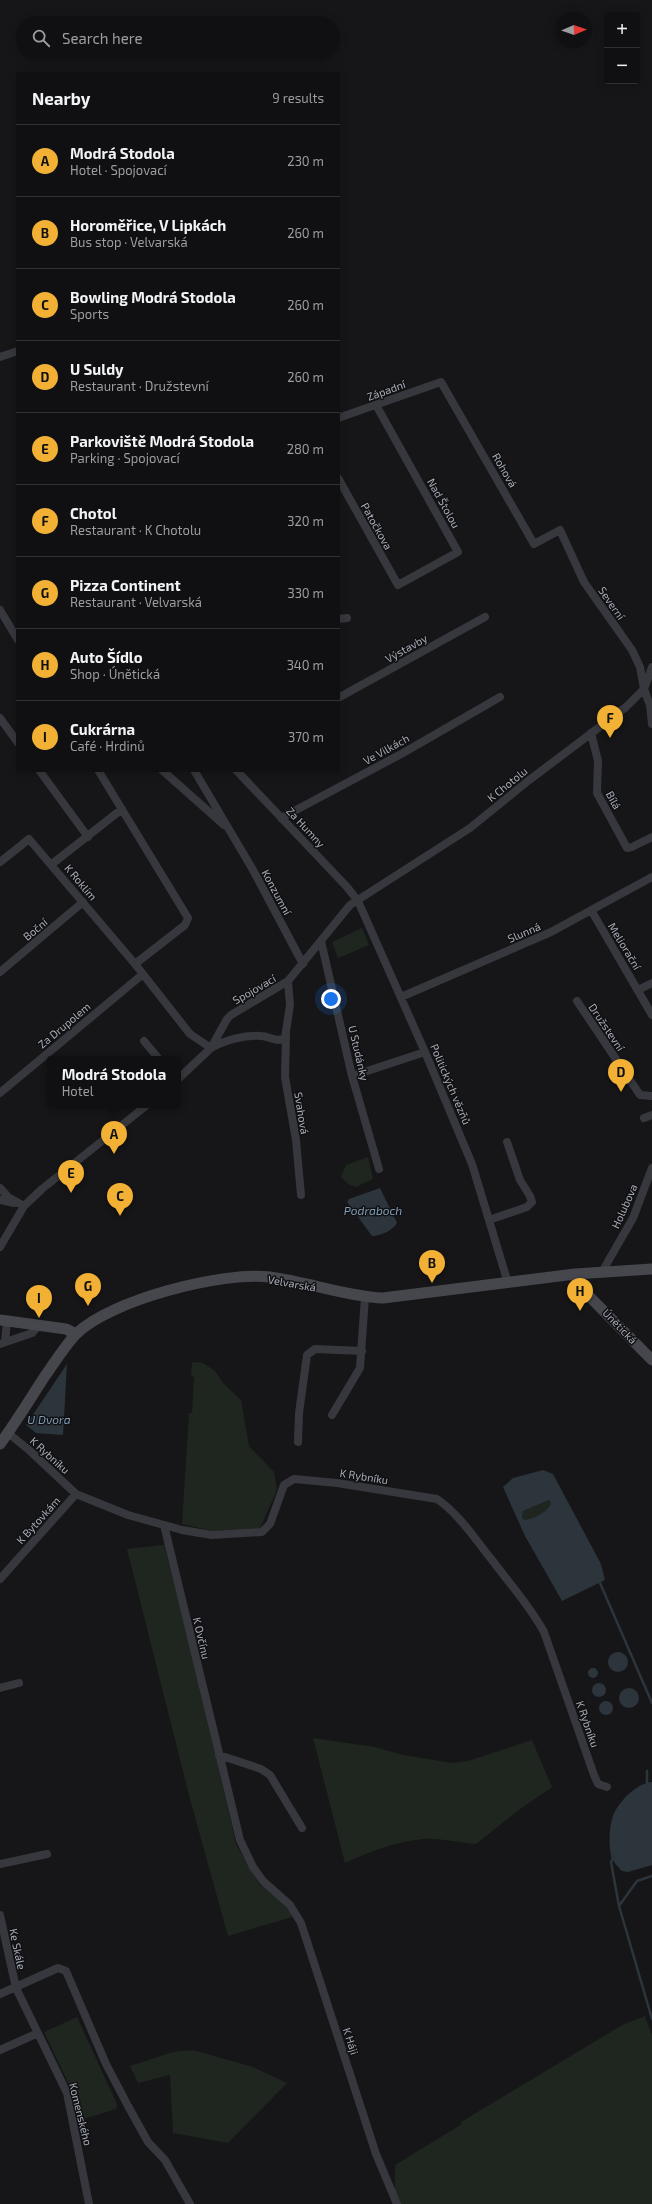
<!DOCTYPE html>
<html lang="en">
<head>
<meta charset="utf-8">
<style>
  :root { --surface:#101012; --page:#19191b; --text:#f1f3f6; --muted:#9c9d9f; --line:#303032; --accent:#f2b134 }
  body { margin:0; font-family:"Exo 2",sans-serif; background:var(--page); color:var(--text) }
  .controls { position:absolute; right:12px; top:12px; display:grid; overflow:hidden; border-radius:4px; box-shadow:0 2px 10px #0003 }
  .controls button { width:36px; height:36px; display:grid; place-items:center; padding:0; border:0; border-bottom:1px solid var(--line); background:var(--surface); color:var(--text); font:20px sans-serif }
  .compass { position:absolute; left:556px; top:12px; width:36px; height:36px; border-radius:50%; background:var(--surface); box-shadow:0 2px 10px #0003; rotate:88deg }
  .you { position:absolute; left:331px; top:999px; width:14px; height:14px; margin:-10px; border:3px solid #fff; border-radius:50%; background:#1a73e8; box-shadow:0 0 0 6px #1a73e833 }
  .badge { display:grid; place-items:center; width:26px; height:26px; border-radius:50%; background:var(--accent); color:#111; font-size:13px; font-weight:700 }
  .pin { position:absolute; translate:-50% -33px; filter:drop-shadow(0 1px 2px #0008) }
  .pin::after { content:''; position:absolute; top:21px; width:14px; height:12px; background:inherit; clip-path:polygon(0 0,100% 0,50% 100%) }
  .popup { position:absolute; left:47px; top:1056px; width:134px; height:52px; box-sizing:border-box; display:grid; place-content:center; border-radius:4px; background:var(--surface); filter:drop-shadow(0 1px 3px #0005); font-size:13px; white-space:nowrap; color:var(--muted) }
  .popup b { font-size:15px; color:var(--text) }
  .popup::after { content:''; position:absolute; left:50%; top:100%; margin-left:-8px; border:8px solid transparent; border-top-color:var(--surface) }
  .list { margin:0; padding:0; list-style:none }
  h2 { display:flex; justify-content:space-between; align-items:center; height:52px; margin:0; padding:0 16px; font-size:17px }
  h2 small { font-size:13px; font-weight:400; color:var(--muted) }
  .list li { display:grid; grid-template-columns:26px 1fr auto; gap:12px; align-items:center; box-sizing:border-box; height:72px; padding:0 16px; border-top:1px solid var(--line) }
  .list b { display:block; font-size:15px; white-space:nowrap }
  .list p { margin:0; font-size:13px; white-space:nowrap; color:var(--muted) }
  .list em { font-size:13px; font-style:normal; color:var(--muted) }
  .icon { flex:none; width:22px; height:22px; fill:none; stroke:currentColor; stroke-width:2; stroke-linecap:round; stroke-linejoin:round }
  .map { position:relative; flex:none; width:652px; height:2204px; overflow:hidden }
  .search { position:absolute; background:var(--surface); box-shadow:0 2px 10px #0003; left:16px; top:16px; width:324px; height:44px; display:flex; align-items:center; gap:10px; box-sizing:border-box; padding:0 14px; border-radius:22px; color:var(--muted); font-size:15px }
  .panel { position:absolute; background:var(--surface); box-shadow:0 2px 10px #0003; left:16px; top:72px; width:324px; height:700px; border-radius:4px }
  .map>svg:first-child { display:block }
</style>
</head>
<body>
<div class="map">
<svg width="652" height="2204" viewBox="0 0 652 2204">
  <rect width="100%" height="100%" fill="#161618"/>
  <!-- green -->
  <path fill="#1e261f" d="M 362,928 L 369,945 L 338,958 L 332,942 Z
    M 368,1157 L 373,1179 L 356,1187 L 348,1184 L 341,1177 L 346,1165 Z
    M 192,1362 L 203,1363 L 215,1371 L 224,1384 L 241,1400 L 249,1446 L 274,1472 L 277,1490 L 260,1528 L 212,1531 L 182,1524 L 189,1413 L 192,1413 L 194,1377 L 191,1376 Z
    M 549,1500 L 551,1503 C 548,1512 533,1519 525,1520 L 522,1518 L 523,1511 Z
    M 164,1545 L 192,1652 L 236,1844 L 259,1884 L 277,1896 L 291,1912 L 292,1917 L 228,1936 L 190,1799 L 127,1549 Z
    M 313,1738 L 375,1747 L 403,1755 L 452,1763 L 468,1761 L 532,1740 L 552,1787 L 520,1809 L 476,1844 C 459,1843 440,1838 424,1839 C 397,1841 369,1852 345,1863 Z
    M 645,2016 L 652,2035 L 652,2204 L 400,2204 L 395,2191 L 395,2165 L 462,2124 L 461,2122 L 624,2024 Z
    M 77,2017 L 117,2104 L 116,2109 L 84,2119 L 81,2118 L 76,2108 L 71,2089 L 44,2032 Z
    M 193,2050 L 253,2067 L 287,2083 L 228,2143 L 173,2133 L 170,2075 L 138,2083 L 130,2066 L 173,2052 Z"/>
  <!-- water -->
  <path fill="#2c353c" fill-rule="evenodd" d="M 380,1188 L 397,1223 C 393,1230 381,1236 372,1236 L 347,1202 L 349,1199 Z
    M 67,1364 L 63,1435 L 36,1433 L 26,1425 Z
    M 543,1470 L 553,1474 L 601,1564 L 605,1580 L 562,1601 L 525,1536 L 503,1487 L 513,1478 ZM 549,1500 L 551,1503 C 548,1512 533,1519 525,1520 L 522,1518 L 523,1511 Z
    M608 1662a10 10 0 1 1 20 0a10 10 0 1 1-20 0Z
    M588 1673a5 5 0 1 1 10 0a5 5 0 1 1-10 0Z
    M592 1690a7 7 0 1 1 14 0a7 7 0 1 1-14 0Z
    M619 1698a10 10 0 1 1 20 0a10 10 0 1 1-20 0Z
    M599 1708a7 7 0 1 1 14 0a7 7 0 1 1-14 0Z
    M 652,1782 L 652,1865 L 628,1872 L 622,1871 C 618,1867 613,1862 611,1856 C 609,1846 609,1829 612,1819 C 616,1804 636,1783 652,1782 Z"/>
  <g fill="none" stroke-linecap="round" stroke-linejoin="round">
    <!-- stream -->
    <path stroke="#2c353c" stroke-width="2.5" d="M 600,1583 L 652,1703
      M 647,1771 L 647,1785
      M 614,1856 L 611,1862 L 619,1906
      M 652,1876 L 637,1881 L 619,1906 L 652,2019"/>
    <!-- street -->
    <path stroke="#37383d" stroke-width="8" d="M 0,357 L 18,351
      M 338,418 L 441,382 L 534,544 L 560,530 L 584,582 L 632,650 L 640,667 L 644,689 L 650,705 L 652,724
      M 338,478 L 398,585 L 458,552 L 376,405
      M 0,610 L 18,640
      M 338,619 L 347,618
      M 338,698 L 485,617
      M 0,718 L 18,743
      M 591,733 L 598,761 L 597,793 L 627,848 L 632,847 L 652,837
      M 39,770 L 88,837
      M 98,770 L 188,918 L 185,925 L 135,964
      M 162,770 L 224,825
      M 194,770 L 253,870 L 303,964
      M 236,770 L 347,887 L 358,901 L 425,1052 L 472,1164 L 508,1283
      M 281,818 L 403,753 L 500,697
      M 0,862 L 29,839 L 135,964 L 190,1034 L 211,1048
      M 52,864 L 122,809
      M 591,910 L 652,1015
      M 321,941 L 352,1076 L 379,1169
      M 0,972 L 83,902
      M 638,990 L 652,983
      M 401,997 L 551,932 L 652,877
      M 577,1001 L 640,1095 L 652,1096
      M 286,1034 L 285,1077 L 296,1140 L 301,1195
      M 144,1041 L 159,1059
      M 211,1048 C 225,1040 244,1035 261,1036 C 270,1036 275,1043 285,1038 L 290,1005 L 288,981
      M 352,1076 L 425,1052
      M 178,1079 L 211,1048 L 227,1019 L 231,1015 L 288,981 L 350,905 L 470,828 L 528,781 L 626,707 L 644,689 L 652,667
      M 0,1093 L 143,974
      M 644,1118 L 652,1115
      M 0,1188 L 8,1197 L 24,1206
      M 0,1200 L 14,1203
      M 489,1220 L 527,1207 L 532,1202 L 530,1196 L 520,1180 L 507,1142
      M 0,1247 L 24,1206 L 42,1189 L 147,1105
      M 602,1272 L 633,1218 L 652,1168
      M 5,1342 L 7,1321
      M 0,1344 L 32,1333 L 39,1325
      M 332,1415 L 360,1368 L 365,1297
      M 8,1433 L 29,1450 L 76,1494 L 128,1515 L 182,1530 L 212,1535 L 262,1532 L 270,1524 L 284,1485 L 294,1479 L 337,1483 L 437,1499 C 459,1514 475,1539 492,1560 C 510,1584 530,1606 544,1632 L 594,1775 L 598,1784 L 607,1787
      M 298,1442 L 299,1413 L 307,1355 L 315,1349 L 362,1351
      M 164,1525 L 240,1840 L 253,1867 L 263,1881 L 290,1905 L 301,1923 L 376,2154 L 397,2204
      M 0,1579 L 76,1494
      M 0,1688 L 19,1683
      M 219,1755 L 261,1769 L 270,1775 L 302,1828
      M 0,1864 L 47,1854
      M 0,1915 L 16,1988 L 67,2093 L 89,2204
      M 0,1994 L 58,1968 L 66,1971 L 106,2064 L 128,2106 L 148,2142 L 165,2160 L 190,2204
      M 0,2050 L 38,2033"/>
    <!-- secondary -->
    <path stroke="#45474d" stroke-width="11" d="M 575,1274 L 581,1288 L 652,1360
      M 0,1320 L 66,1329 L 76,1334
      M 0,1444 C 16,1422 30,1399 45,1376 C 55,1362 64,1347 76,1334 C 110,1300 223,1271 270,1277 C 308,1282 345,1296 383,1298 L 575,1274 L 652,1269"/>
  </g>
  <g text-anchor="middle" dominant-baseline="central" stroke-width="3" stroke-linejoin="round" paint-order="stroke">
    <!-- street labels -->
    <g font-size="11" fill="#a8adb8" stroke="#111113">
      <text transform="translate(386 390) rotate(-20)">Západní</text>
      <text transform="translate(505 470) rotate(60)">Rohová</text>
      <text transform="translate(444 503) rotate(61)">Nad Štolou</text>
      <text transform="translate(377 526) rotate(61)">Patočkova</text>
      <text transform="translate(612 603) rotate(55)">Severní</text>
      <text transform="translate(406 648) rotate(-29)">Výstavby</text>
      <text transform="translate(386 749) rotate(-29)">Ve Vilkách</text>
      <text transform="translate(507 784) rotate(-39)">K Chotolu</text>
      <text transform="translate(614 800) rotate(62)">Bílá</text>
      <text transform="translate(306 827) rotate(47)">Za Humny</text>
      <text transform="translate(81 882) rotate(50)">K Roklím</text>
      <text transform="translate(277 892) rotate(62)">Konzumní</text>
      <text transform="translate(35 929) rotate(-40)">Boční</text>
      <text transform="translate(524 932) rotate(-23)">Slunná</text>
      <text transform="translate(625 946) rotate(59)">Meliorační</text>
      <text transform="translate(254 989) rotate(-30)">Spojovací</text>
      <text transform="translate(64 1025) rotate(-40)">Za Drupolem</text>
      <text transform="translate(607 1027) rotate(56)">Družstevní</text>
      <text transform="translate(359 1053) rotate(77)">U Studánky</text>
      <text transform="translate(451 1084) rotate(67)">Politických vězňů</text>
      <text transform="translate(302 1113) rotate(81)">Svahová</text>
      <text transform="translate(624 1206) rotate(-66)">Holubova</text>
      <text transform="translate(292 1283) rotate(10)">Velvarská</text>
      <text transform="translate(620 1326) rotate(46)">Únětická</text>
      <text transform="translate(50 1455) rotate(42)">K Rybníku</text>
      <text transform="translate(364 1476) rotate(9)">K Rybníku</text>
      <text transform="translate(38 1520) rotate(-48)">K Bytovkám</text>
      <text transform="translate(202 1638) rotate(77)">K Ovčínu</text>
      <text transform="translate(588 1724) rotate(71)">K Rybníku</text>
      <text transform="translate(18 1949) rotate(78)">Ke Skále</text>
      <text transform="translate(351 2041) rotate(72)">K Háji</text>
      <text transform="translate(81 2114) rotate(76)">Komenského</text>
    </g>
    <!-- water labels -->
    <g font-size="12" font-style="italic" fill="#7f9bb3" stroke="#111113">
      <text x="373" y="1210">Podraboch</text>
      <text x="49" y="1419">U Dvora</text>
    </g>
  </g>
</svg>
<div class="controls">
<button>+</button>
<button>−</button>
</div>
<svg class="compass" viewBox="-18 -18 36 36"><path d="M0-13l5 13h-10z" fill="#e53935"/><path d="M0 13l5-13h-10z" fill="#9c9d9f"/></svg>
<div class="you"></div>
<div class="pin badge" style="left:114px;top:1154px">A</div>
<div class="popup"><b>Modrá Stodola</b>Hotel</div>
<div class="pin badge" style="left:432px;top:1283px">B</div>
<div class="pin badge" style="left:120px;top:1216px">C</div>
<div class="pin badge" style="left:621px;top:1092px">D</div>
<div class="pin badge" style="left:71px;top:1193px">E</div>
<div class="pin badge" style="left:610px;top:738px">F</div>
<div class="pin badge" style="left:88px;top:1306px">G</div>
<div class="pin badge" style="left:580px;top:1311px">H</div>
<div class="pin badge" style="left:39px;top:1318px">I</div>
<div class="search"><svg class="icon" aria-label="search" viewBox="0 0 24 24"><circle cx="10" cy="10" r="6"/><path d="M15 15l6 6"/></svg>Search here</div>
<section class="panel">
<h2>Nearby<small>9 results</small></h2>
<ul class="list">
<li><span class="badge">A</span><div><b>Modrá Stodola</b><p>Hotel · Spojovací</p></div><em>230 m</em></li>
<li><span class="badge">B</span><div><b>Horoměřice, V Lipkách</b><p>Bus stop · Velvarská</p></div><em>260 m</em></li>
<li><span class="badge">C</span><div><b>Bowling Modrá Stodola</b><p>Sports</p></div><em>260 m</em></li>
<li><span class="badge">D</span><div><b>U Suldy</b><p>Restaurant · Družstevní</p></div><em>260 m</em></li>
<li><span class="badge">E</span><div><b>Parkoviště Modrá Stodola</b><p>Parking · Spojovací</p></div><em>280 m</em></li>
<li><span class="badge">F</span><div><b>Chotol</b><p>Restaurant · K Chotolu</p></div><em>320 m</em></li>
<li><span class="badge">G</span><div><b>Pizza Continent</b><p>Restaurant · Velvarská</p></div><em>330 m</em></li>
<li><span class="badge">H</span><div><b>Auto Šídlo</b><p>Shop · Únětická</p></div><em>340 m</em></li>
<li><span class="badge">I</span><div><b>Cukrárna</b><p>Café · Hrdinů</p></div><em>370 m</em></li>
</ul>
</section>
</div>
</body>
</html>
